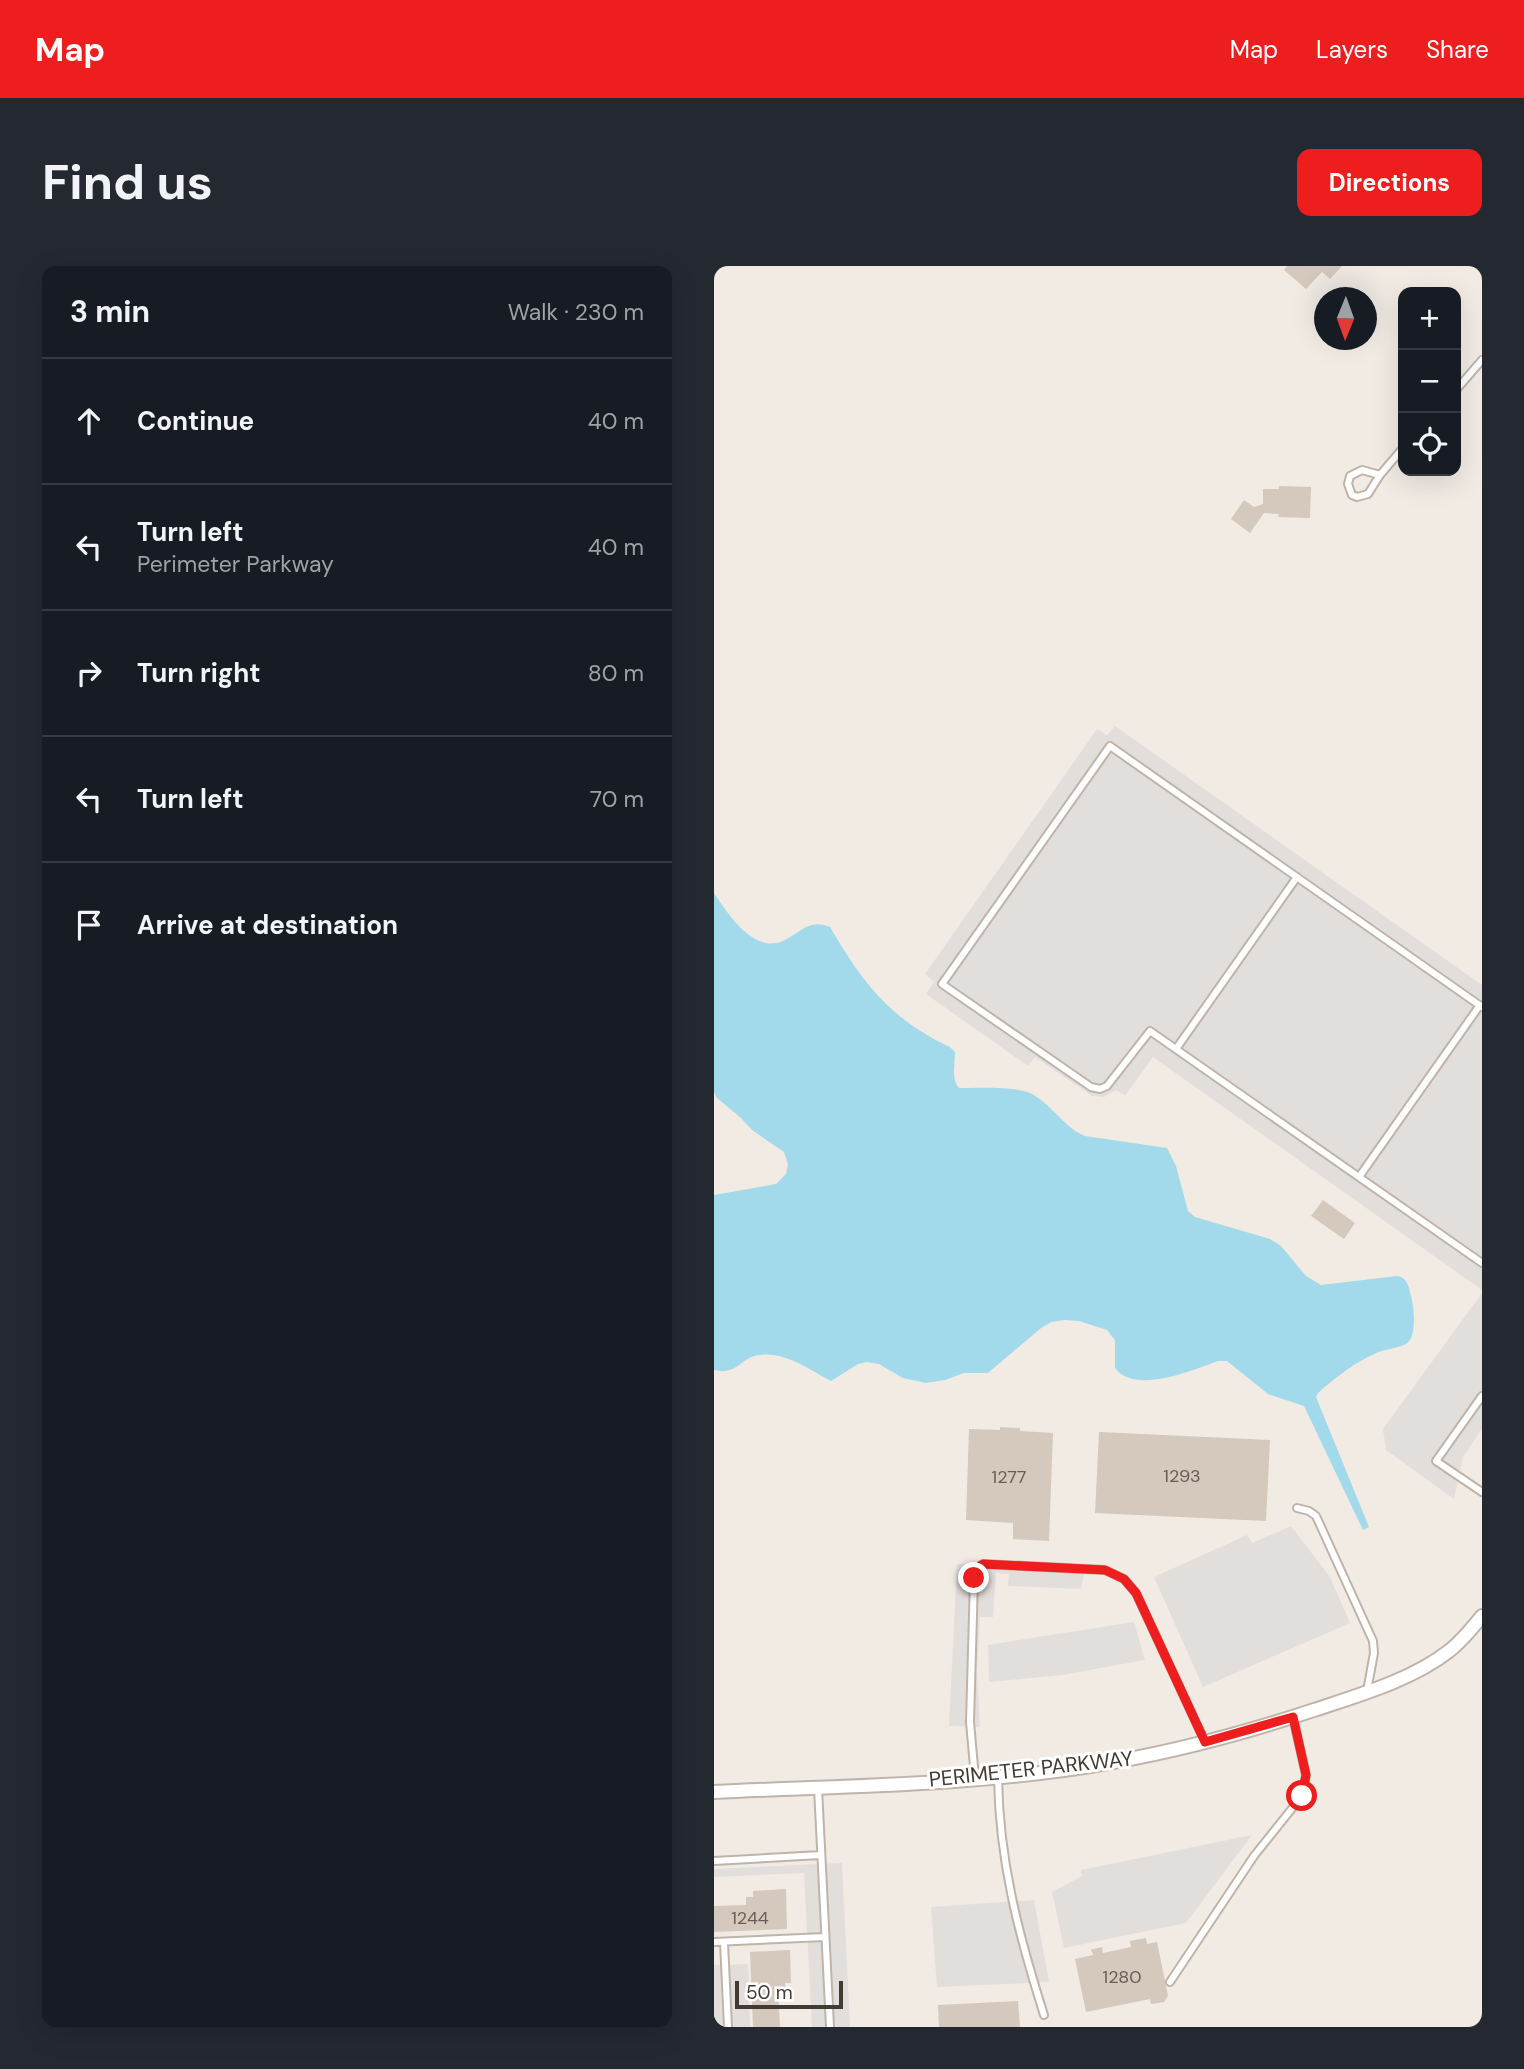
<!DOCTYPE html>
<html lang="en">
<head>
<meta charset="utf-8">
<style>
  :root { --surface:#171b24; --page:#242831; --text:#f1f3f6; --muted:#9ea1a6; --line:#363941; --accent:#ee1d1e }
  body { margin:0; font-family:"DM Sans",sans-serif; background:var(--page); color:var(--text) }
  .controls { position:absolute; right:21px; top:21px; display:grid; overflow:hidden; border-radius:14px; box-shadow:0 7px 28px #0002 }
  .controls button { width:63px; height:63px; display:grid; place-items:center; padding:0; border:0; border-bottom:2px solid var(--line); background:var(--surface); color:var(--text); font:35px sans-serif }
  .compass { position:absolute; left:600px; top:21px; width:63px; height:63px; border-radius:50%; background:var(--surface); box-shadow:0 7px 28px #0002; rotate:181deg }
  .scale { position:absolute; left:21px; bottom:18px; width:108px; box-sizing:border-box; padding-left:7px; border:4px solid #423b34; border-top:0; font-size:19px; line-height:24px; white-space:nowrap; color:#423b34; -webkit-text-stroke:5px #fff; paint-order:stroke }
  .stop { position:absolute; width:21px; height:21px; margin:-16px; border:5px solid #ee1d1e; border-radius:50%; background:#fff }
  .stop.end { background:#ee1d1e; border-color:#fff; box-shadow:0 2px 7px #0008 }
  .list { margin:0; padding:0; list-style:none }
  h2 { display:flex; justify-content:space-between; align-items:center; height:91px; margin:0; padding:0 28px; font-size:30px }
  h2 small { font-size:23px; font-weight:400; color:var(--muted) }
  .list li { display:grid; grid-template-columns:46px 1fr auto; gap:21px; align-items:center; box-sizing:border-box; height:126px; padding:0 28px; border-top:2px solid var(--line) }
  .list b { display:block; font-size:26px; white-space:nowrap }
  .list p { margin:0; font-size:23px; white-space:nowrap; color:var(--muted) }
  .list em { font-size:23px; font-style:normal; color:var(--muted) }
  .icon { flex:none; width:38px; height:38px; fill:none; stroke:currentColor; stroke-width:2; stroke-linecap:round; stroke-linejoin:round }
  .map { position:relative; flex:none; width:768px; height:1761px; overflow:hidden; border-radius:14px }
  header { display:flex; align-items:center; gap:42px; box-sizing:border-box; height:98px; padding:0 35px; background:var(--accent); color:#fff }
  header strong { font-size:33px }
  nav { display:flex; gap:38px; margin-inline-start:auto; font-size:24px }
  .intro { display:flex; align-items:center; justify-content:space-between; box-sizing:border-box; height:168px; padding:0 42px }
  h1 { margin:0; font-size:49px }
  .button { padding:18px 32px; border-radius:14px; background:var(--accent); color:#fff; font-size:24px; font-weight:700 }
  main { display:flex; gap:42px; padding:0 42px }
  aside { flex:1; background:var(--surface); border-radius:14px; box-shadow:0 7px 28px #0002 }
  .map>svg:first-child { display:block }
</style>
</head>
<body>
<header>
<strong>Map</strong>
<nav><a>Map</a><a>Layers</a><a>Share</a></nav>
</header>
<div class="intro"><h1>Find us</h1><a class="button">Directions</a></div>
<main>
<aside>
<h2>3 min<small>Walk · 230 m</small></h2>
<ul class="list">
<li><svg class="icon" aria-label="ahead" viewBox="0 0 24 24"><path d="M12 20V5M6 11l6-6 6 6"/></svg><div><b>Continue</b></div><em>40 m</em></li>
<li><svg class="icon" aria-label="left" viewBox="0 0 24 24"><path d="M17 20v-9H6M10 6l-5 5 5 5"/></svg><div><b>Turn left</b><p>Perimeter Parkway</p></div><em>40 m</em></li>
<li><svg class="icon" aria-label="right" viewBox="0 0 24 24"><path d="M7 20v-9h11M14 6l5 5-5 5"/></svg><div><b>Turn right</b></div><em>80 m</em></li>
<li><svg class="icon" aria-label="left" viewBox="0 0 24 24"><path d="M17 20v-9H6M10 6l-5 5 5 5"/></svg><div><b>Turn left</b></div><em>70 m</em></li>
<li><svg class="icon" aria-label="arrive" viewBox="0 0 24 24"><path d="M6 21V4h12l-3 4 3 4H6"/></svg><div><b>Arrive at destination</b></div></li>
</ul>
</aside>
<div class="map">
<svg width="768" height="1761" viewBox="0 0 768 1761">
  <rect width="100%" height="100%" fill="#f1ebe4"/>
  <!-- parking -->
  <path fill="#e2dedc" d="M 401,460 L 768,719 L 768,1024 L 439,791 L 411,830 L 402,824 L 390,831 L 378,830 L 321,791 L 314,800 L 212,728 L 220,716 L 211,708 L 383,463 L 393,469 Z
    M 768,1027 L 768,1163 L 749,1191 L 740,1233 L 672,1184 L 669,1163 Z
    M 577,1260 L 616,1311 L 636,1357 L 489,1421 L 440,1311 L 533,1269 L 538,1277 Z
    M 243,1298 L 372,1298 L 367,1323 L 294,1320 L 295,1308 L 282,1307 L 279,1351 L 266,1351 L 263,1404 L 266,1461 L 235,1460 Z
    M 420,1356 L 431,1394 L 348,1409 L 275,1416 L 274,1379 Z
    M 538,1569 L 472,1657 L 350,1682 L 338,1626 L 368,1610 L 367,1604 Z
    M 128,1597 L 136,1761 L 98,1761 L 90,1607 L 0,1611 L 0,1603 Z
    M 320,1634 L 335,1716 L 223,1721 L 217,1641 Z
    M 34,1698 L 36,1761 L 0,1761 L 0,1699 Z"/>
  <!-- water -->
  <path fill="#a2d9eb" d="M 0,627 C 14,648 41,690 71,674 C 89,665 95,653 116,661 C 148,716 176,753 236,781 L 241,786 C 241,798 237,813 245,822 C 263,822 300,820 316,827 C 337,837 350,862 371,870 L 453,882 L 462,900 L 474,945 L 481,951 L 556,973 L 567,980 L 592,1010 L 607,1019 L 683,1010 C 694,1012 695,1021 697,1030 C 700,1040 703,1071 693,1077 C 687,1082 670,1083 662,1087 C 640,1097 622,1111 604,1127 L 602,1131 L 655,1261 L 649,1264 L 590,1140 L 554,1128 L 513,1095 L 504,1095 C 479,1104 421,1129 401,1102 L 401,1074 L 393,1064 L 365,1055 L 350,1054 L 337,1056 L 327,1062 L 274,1107 L 250,1107 L 231,1114 L 212,1117 L 189,1112 L 165,1098 L 153,1096 L 144,1098 L 117,1115 C 96,1104 71,1085 45,1089 C 27,1091 23,1110 0,1104 L 0,929 L 62,918 L 72,908 L 74,898 L 70,886 L 38,864 L 27,852 L 3,832 L 0,826 Z"/>
  <!-- building -->
  <path fill="#d5c8bd" d="M 573,0 L 628,0 L 616,13 L 608,6 L 592,23 L 570,4 Z
    M 565,220 L 597,221 L 596,252 L 564,251 L 565,248 L 550,247 L 536,267 L 517,253 L 530,234 L 540,241 L 549,238 L 549,223 L 565,223 Z
    M 609,934 L 641,957 L 630,973 L 597,950 Z
    M 286,1161 L 306,1162 L 306,1165 L 339,1167 L 335,1275 L 299,1273 L 299,1257 L 252,1254 L 255,1163 L 286,1164 Z
    M 385,1166 L 556,1174 L 552,1255 L 381,1247 Z
    M 72,1623 L 73,1663 L 0,1666 L 0,1640 L 32,1639 L 32,1631 L 39,1631 L 39,1625 Z
    M 432,1672 L 433,1678 L 443,1676 L 454,1730 L 450,1736 L 437,1738 L 436,1733 L 372,1746 L 361,1693 L 379,1689 L 377,1683 L 380,1683 L 388,1681 L 389,1687 L 417,1681 L 416,1675 Z
    M 76,1684 L 77,1717 L 71,1717 L 71,1724 L 64,1724 L 66,1761 L 39,1761 L 36,1686 Z
    M 304,1735 L 306,1761 L 225,1761 L 224,1739 Z"/>
  <g fill="none" stroke-linecap="round" stroke-linejoin="round">
    <defs>
      <path id="lane" d="M 742,124 L 768,94
        M 648,204 L 666,209 L 654,228 L 643,231 L 638,229 L 634,218 L 636,210 Z
        M 666,209 L 689,182
        M 768,741 L 396,480 L 228,718 L 377,821 L 386,823 L 393,820 L 436,765 L 768,997
        M 462,783 L 583,611
        M 645,911 L 766,739
        M 768,1130 L 722,1195 L 768,1226
        M 583,1242 L 595,1245 L 602,1250 L 659,1375 L 660,1387 L 653,1425
        M 284,1511 C 285,1595 305,1670 330,1749
        M 261,1512 L 256,1456 L 260,1312 L 261,1303 L 269,1298 L 391,1304 L 410,1313 L 422,1327 L 491,1476
        M 104,1522 L 116,1761
        M 0,1595 L 107,1589
        M 0,1676 L 111,1671
        M 10,1676 L 14,1761
        M 456,1716 L 540,1590 L 588,1530 L 592,1509 L 579,1451"/>
      <path id="street" d="M 0,1526 C 123,1520 248,1520 370,1501 C 448,1489 525,1469 600,1444 C 645,1429 698,1414 735,1385 C 748,1375 758,1362 768,1350"/>
    </defs>
    <!-- lane casing -->
    <use href="#lane" stroke="#bfb4aa" stroke-width="10"/>
    <!-- street casing -->
    <use href="#street" stroke="#bfb4aa" stroke-width="16"/>
    <!-- lane -->
    <use href="#lane" stroke="#fff" stroke-width="6"/>
    <!-- street -->
    <use href="#street" stroke="#fff" stroke-width="12"/>
  </g>
  <g fill="none" stroke-linecap="round" stroke-linejoin="round">
    <!-- route -->
    <path stroke="#ee1d1e" stroke-width="9" d="M 260,1312 L 261,1303 L 269,1298 L 391,1304 L 410,1313 L 422,1327 L 491,1476 L 579,1451 L 592,1509 L 588,1530"/>
  </g>
  <g text-anchor="middle" dominant-baseline="central" stroke-width="6" stroke-linejoin="round" paint-order="stroke">
    <!-- number labels -->
    <g font-size="18" fill="#675e56">
      <text x="468" y="1210">1293</text>
      <text x="295" y="1211">1277</text>
      <text x="36" y="1652">1244</text>
      <text x="408" y="1711">1280</text>
    </g>
    <!-- street labels -->
    <g font-size="21" fill="#423b34" stroke="#fff">
      <text transform="translate(317 1503) rotate(-6)">PERIMETER PARKWAY</text>
    </g>
  </g>
</svg>
<div class="controls">
<button>+</button>
<button>−</button>
<button><svg class="icon" aria-label="locate" viewBox="0 0 24 24"><circle cx="12" cy="12" r="6"/><path d="M12 2v4M12 18v4M2 12h4M18 12h4"/></svg></button>
</div>
<svg class="compass" viewBox="-18 -18 36 36"><path d="M0-13l5 13h-10z" fill="#e53935"/><path d="M0 13l5-13h-10z" fill="#9ea1a6"/></svg>
<div class="scale">50 m</div>
<div class="stop" style="left:588px;top:1530px"></div>
<div class="stop end" style="left:260px;top:1312px"></div>
</div>
</main>
</body>
</html>
